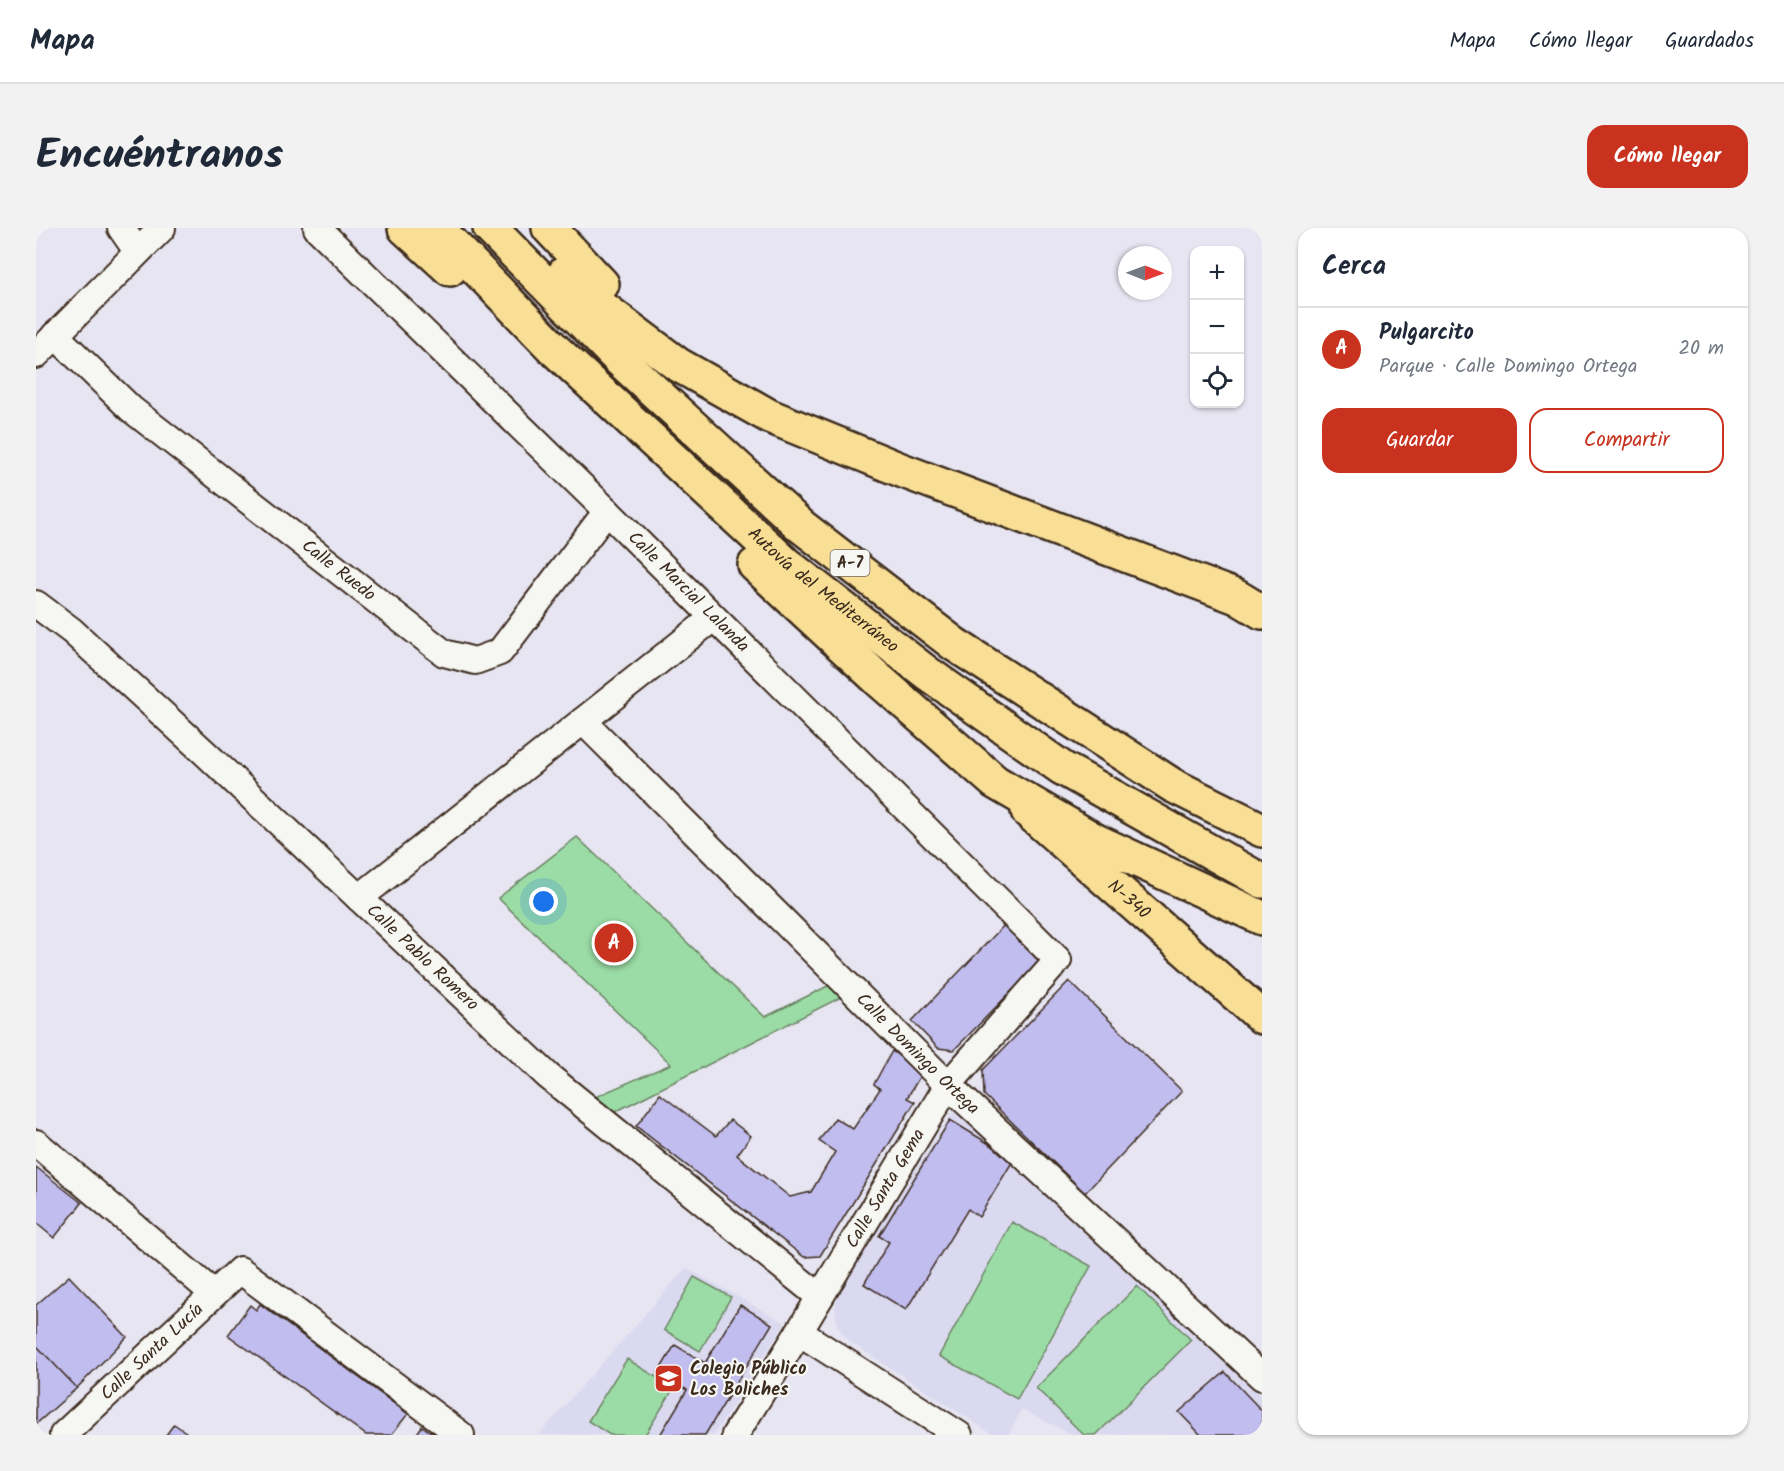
<!DOCTYPE html>
<html lang="es">
<head>
<meta charset="utf-8">
<style>
  :root { --surface:#fff; --page:#f2f2f3; --text:#1f2937; --muted:#747a83; --line:#e0e1e3; --accent:#c8321e }
  body { margin:0; font-family:Kalam,sans-serif; background:var(--page); color:var(--text) }
  .controls { position:absolute; right:18px; top:18px; display:grid; overflow:hidden; border-radius:12px; box-shadow:0 2px 4px #0004 }
  .controls button { width:54px; height:54px; display:grid; place-items:center; padding:0; border:0; border-bottom:2px solid var(--line); background:var(--surface); color:var(--text); font:30px sans-serif }
  .compass { position:absolute; left:1082px; top:18px; width:54px; height:54px; border-radius:50%; background:var(--surface); box-shadow:0 2px 4px #0004; rotate:91deg }
  .you { position:absolute; left:508px; top:674px; width:21px; height:21px; margin:-15px; border:4px solid #fff; border-radius:50%; background:#1a73e8; box-shadow:0 0 0 9px #1a73e833 }
  .badge { display:grid; place-items:center; width:39px; height:39px; border-radius:50%; background:var(--accent); color:#fff; font-size:20px; font-weight:700 }
  .pin { position:absolute; translate:-50% -50%; border:3px solid #fff; box-shadow:0 2px 6px #0006 }
  .list { margin:0; padding:0; list-style:none }
  h2 { display:flex; justify-content:space-between; align-items:center; height:78px; margin:0; padding:0 24px; font-size:26px }
  h2 small { font-size:20px; font-weight:400; color:var(--muted) }
  .list li { display:grid; grid-template-columns:39px 1fr auto; gap:18px; align-items:center; box-sizing:border-box; height:84px; padding:0 24px; border-top:2px solid var(--line) }
  .list b { display:block; font-size:22px; white-space:nowrap }
  .list p { margin:0; font-size:20px; white-space:nowrap; color:var(--muted) }
  .list em { font-size:20px; font-style:normal; color:var(--muted) }
  .actions { display:flex; gap:12px; padding:18px 24px }
  .actions a { flex:1; padding:14px 0; border:2px solid var(--accent); border-radius:18px; text-align:center; font-size:21px; color:var(--accent) }
  .actions .main { background:var(--accent); color:#fff }
  .icon { flex:none; width:33px; height:33px; fill:none; stroke:currentColor; stroke-width:2; stroke-linecap:round; stroke-linejoin:round }
  .map { position:relative; flex:none; width:1226px; height:1207px; overflow:hidden; border-radius:18px }
  header { display:flex; align-items:center; gap:36px; box-sizing:border-box; height:84px; padding:0 30px; background:var(--surface); border-bottom:2px solid var(--line) }
  header strong { font-size:28px }
  nav { display:flex; gap:33px; margin-inline-start:auto; font-size:21px }
  .intro { display:flex; align-items:center; justify-content:space-between; box-sizing:border-box; height:144px; padding:0 36px }
  h1 { margin:0; font-size:42px }
  .button { padding:15px 27px; border-radius:18px; background:var(--accent); color:#fff; font-size:21px; font-weight:700 }
  main { display:flex; gap:36px; padding:0 36px }
  aside { flex:1; background:var(--surface); border-radius:18px; box-shadow:0 2px 4px #0004 }
  .map>svg:first-child { display:block }
</style>
</head>
<body>
<header>
<strong>Mapa</strong>
<nav><a>Mapa</a><a>Cómo llegar</a><a>Guardados</a></nav>
</header>
<div class="intro"><h1>Encuéntranos</h1><a class="button">Cómo llegar</a></div>
<main>
<div class="map">
<svg width="1226" height="1207" viewBox="0 0 1226 1207">
  <rect width="100%" height="100%" fill="#e6e5f1"/>
  <filter id="ink" filterUnits="userSpaceOnUse"><feTurbulence type="fractalNoise" baseFrequency=".0167" numOctaves="2"/><feDisplacementMap in="SourceGraphic" scale="12" xChannelSelector="R" yChannelSelector="G"/><feConvolveMatrix kernelMatrix="1 2 1 2 8 2 1 2 1" color-interpolation-filters="sRGB"/></filter>
  <g filter="url(#ink)">
    <!-- built -->
    <path fill="#dbd9f0" d="M 919,881 L 978,931 L 1226,1169 L 1226,1207 L 1036,1207 L 986,1181 L 972,1207 L 958,1207 L 814,1114 L 801,1098 L 799,1079 L 803,1061 Z
      M 650,1040 L 749,1095 L 678,1207 L 503,1207 Z"/>
    <!-- green -->
    <path fill="#9bdca6" stroke="#6b8362" stroke-width="1.5" d="M 541,609 L 729,789 L 806,751 L 817,763 L 565,891 L 551,879 L 559,869 L 635,836 L 462,670 Z
      M 976,994 L 1055,1038 L 981,1171 L 903,1128 Z
      M 658,1049 L 695,1069 L 664,1123 L 628,1102 Z
      M 1101,1058 L 1155,1112 L 1060,1207 L 1048,1207 L 1000,1160 Z
      M 591,1131 L 638,1160 L 609,1207 L 574,1207 L 552,1193 Z"/>
    <!-- building -->
    <path fill="#c1bdef" stroke="#3b2a1e" stroke-width="1.5" d="M 973,692 L 1002,721 L 1002,736 L 918,822 L 902,820 L 876,793 Z
      M 1033,753 L 1146,863 L 1049,965 L 948,867 L 947,842 Z
      M 856,823 L 887,843 L 871,870 L 879,874 L 784,1028 L 768,1029 L 600,898 L 624,866 L 680,908 L 694,892 L 715,908 L 701,927 L 754,969 L 775,964 L 799,924 L 783,913 L 799,890 L 817,901 L 844,861 L 838,856 Z
      M 914,892 L 978,931 L 943,989 L 932,981 L 870,1082 L 828,1056 L 853,1014 L 843,1008 Z
      M 0,939 L 46,975 L 18,1010 L 0,995 Z
      M 33,1048 L 91,1109 L 41,1160 L 0,1117 L 0,1077 Z
      M 224,1076 L 372,1186 L 355,1207 L 330,1207 L 192,1107 L 214,1077 L 220,1082 Z
      M 704,1077 L 736,1096 L 669,1207 L 624,1207 L 651,1162 L 622,1145 L 639,1117 L 669,1135 Z
      M 0,1117 L 41,1160 L 0,1196 Z
      M 1189,1144 L 1226,1183 L 1226,1207 L 1165,1207 L 1143,1184 Z
      M 138,1196 L 154,1207 L 130,1207 Z
      M 386,1198 L 399,1207 L 380,1207 Z"/>
    <g fill="none" stroke-linecap="round" stroke-linejoin="round">
      <defs>
        <g id="minor">
          <path d="M 85,0 L 101,23"/>
          <path id="s1" d="M 281,0 L 571,283 L 1022,732 L 912,857 L 763,1104 L 699,1207"/>
          <path id="s2" d="M 19,107 L 95,181 L 408,425 L 439,433 L 464,424 L 571,283"/>
          <path d="M 0,127 L 126,0"/>
          <path id="s3" d="M 0,376 L 36,403 L 168,524 L 512,848 L 784,1069"/>
          <path id="s4" d="M 547,493 L 912,857 L 1226,1149"/>
          <path d="M 323,670 L 677,390"/>
          <path d="M 0,915 L 177,1065"/>
          <path d="M 763,1104 L 923,1207"/>
          <path id="s5" d="M 27,1207 L 204,1042 L 425,1207"/>
        </g>
        <g id="primary">
          <path id="s6" d="M 992,583 L 1226,789"/>
        </g>
        <g id="motorway">
          <path d="M 369,0 L 414,41"/>
          <path id="s7" d="M 401,0 L 518,121 L 750,336 L 891,445 L 1026,540 L 1226,653"/>
          <path d="M 454,0 L 583,131 L 765,298 L 918,416 L 1136,557 L 1226,602"/>
          <path d="M 513,0 L 566,56"/>
          <path d="M 529,45 L 552,69 L 641,136 L 733,188 L 865,242 L 1201,369 L 1226,384"/>
          <path d="M 719,337 L 843,452 L 959,554 L 1060,613 L 1226,690"/>
        </g>
      </defs>
      <!-- minor casing -->
      <use href="#minor" stroke="#3b2a1e" stroke-width="30"/>
      <!-- primary casing -->
      <use href="#primary" stroke="#3b2a1e" stroke-width="38"/>
      <!-- motorway casing -->
      <use href="#motorway" stroke="#3b2a1e" stroke-width="38"/>
      <!-- minor -->
      <use href="#minor" stroke="#f6f6f2" stroke-width="26"/>
      <!-- primary -->
      <use href="#primary" stroke="#f9df96" stroke-width="33"/>
      <!-- motorway -->
      <use href="#motorway" stroke="#f9df96" stroke-width="33"/>
    </g>
  </g>
  <!-- icons -->
  <defs>
    <symbol id="school-square" viewBox="-11 -11 22 22"><rect x="-9" y="-9" width="18" height="18" rx="4" fill="#c8321e" stroke="#f6f6f2"/><path d="M0-5L7-2L0 1L-7-2ZM-4 1L0 2.5L4 1V4Q0 6-4 4Z" fill="#fff"/></symbol>
  </defs>
  <g fill-rule="evenodd">
    <use href="#school-square" x="616" y="1134" width="33" height="33"/>
  </g>
  <g text-anchor="middle" dominant-baseline="central" stroke-width="4.5" stroke-linejoin="round" paint-order="stroke">
    <!-- shield labels -->
    <rect fill="#f6f6f2" stroke="#73675e" stroke-width="1.5" x="794.5" y="322" width="39" height="26" rx="4.5"/>
    <g font-size="16" font-weight="bold" fill="#3b2a1e">
      <text x="814" y="335">A-7</text>
    </g>
    <!-- street labels -->
    <g font-size="18" fill="#3b2a1e" stroke="#f6f6f2">
      <text stroke="none"><textPath href="#s2" startOffset="369">Calle Ruedo</textPath></text>
      <text stroke="none"><textPath href="#s7" startOffset="530">Autovía del Mediterráneo</textPath></text>
      <text stroke="none"><textPath href="#s1" startOffset="520">Calle Marcial Lalanda</textPath></text>
      <text stroke="none"><textPath href="#s6" startOffset="134">N-340</textPath></text>
      <text stroke="none"><textPath href="#s3" startOffset="524">Calle Pablo Romero</textPath></text>
      <text stroke="none"><textPath href="#s4" startOffset="472">Calle Domingo Ortega</textPath></text>
      <text transform="translate(850 961) rotate(-59)">Calle Santa Gema</text>
      <text stroke="none"><textPath href="#s5" startOffset="122">Calle Santa Lucía</textPath></text>
    </g>
    <!-- poi labels -->
    <g font-size="18" font-weight="bold" fill="#3b2a1e" stroke="#f6f6f2" text-anchor="start">
      <text x="654" y="1141">Colegio Público<tspan x="654" dy="21">Los Boliches</tspan></text>
    </g>
  </g>
</svg>
<div class="controls">
<button>+</button>
<button>−</button>
<button><svg class="icon" aria-label="locate" viewBox="0 0 24 24"><circle cx="12" cy="12" r="6"/><path d="M12 2v4M12 18v4M2 12h4M18 12h4"/></svg></button>
</div>
<svg class="compass" viewBox="-18 -18 36 36"><path d="M0-13l5 13h-10z" fill="#e53935"/><path d="M0 13l5-13h-10z" fill="#747a83"/></svg>
<div class="you"></div>
<div class="pin badge" style="left:578px;top:715px">A</div>
</div>
<aside>
<h2>Cerca<small></small></h2>
<ul class="list">
<li><span class="badge">A</span><div><b>Pulgarcito</b><p>Parque · Calle Domingo Ortega</p></div><em>20 m</em></li>
</ul>
<div class="actions"><a class="main">Guardar</a><a>Compartir</a></div>
</aside>
</main>
</body>
</html>
